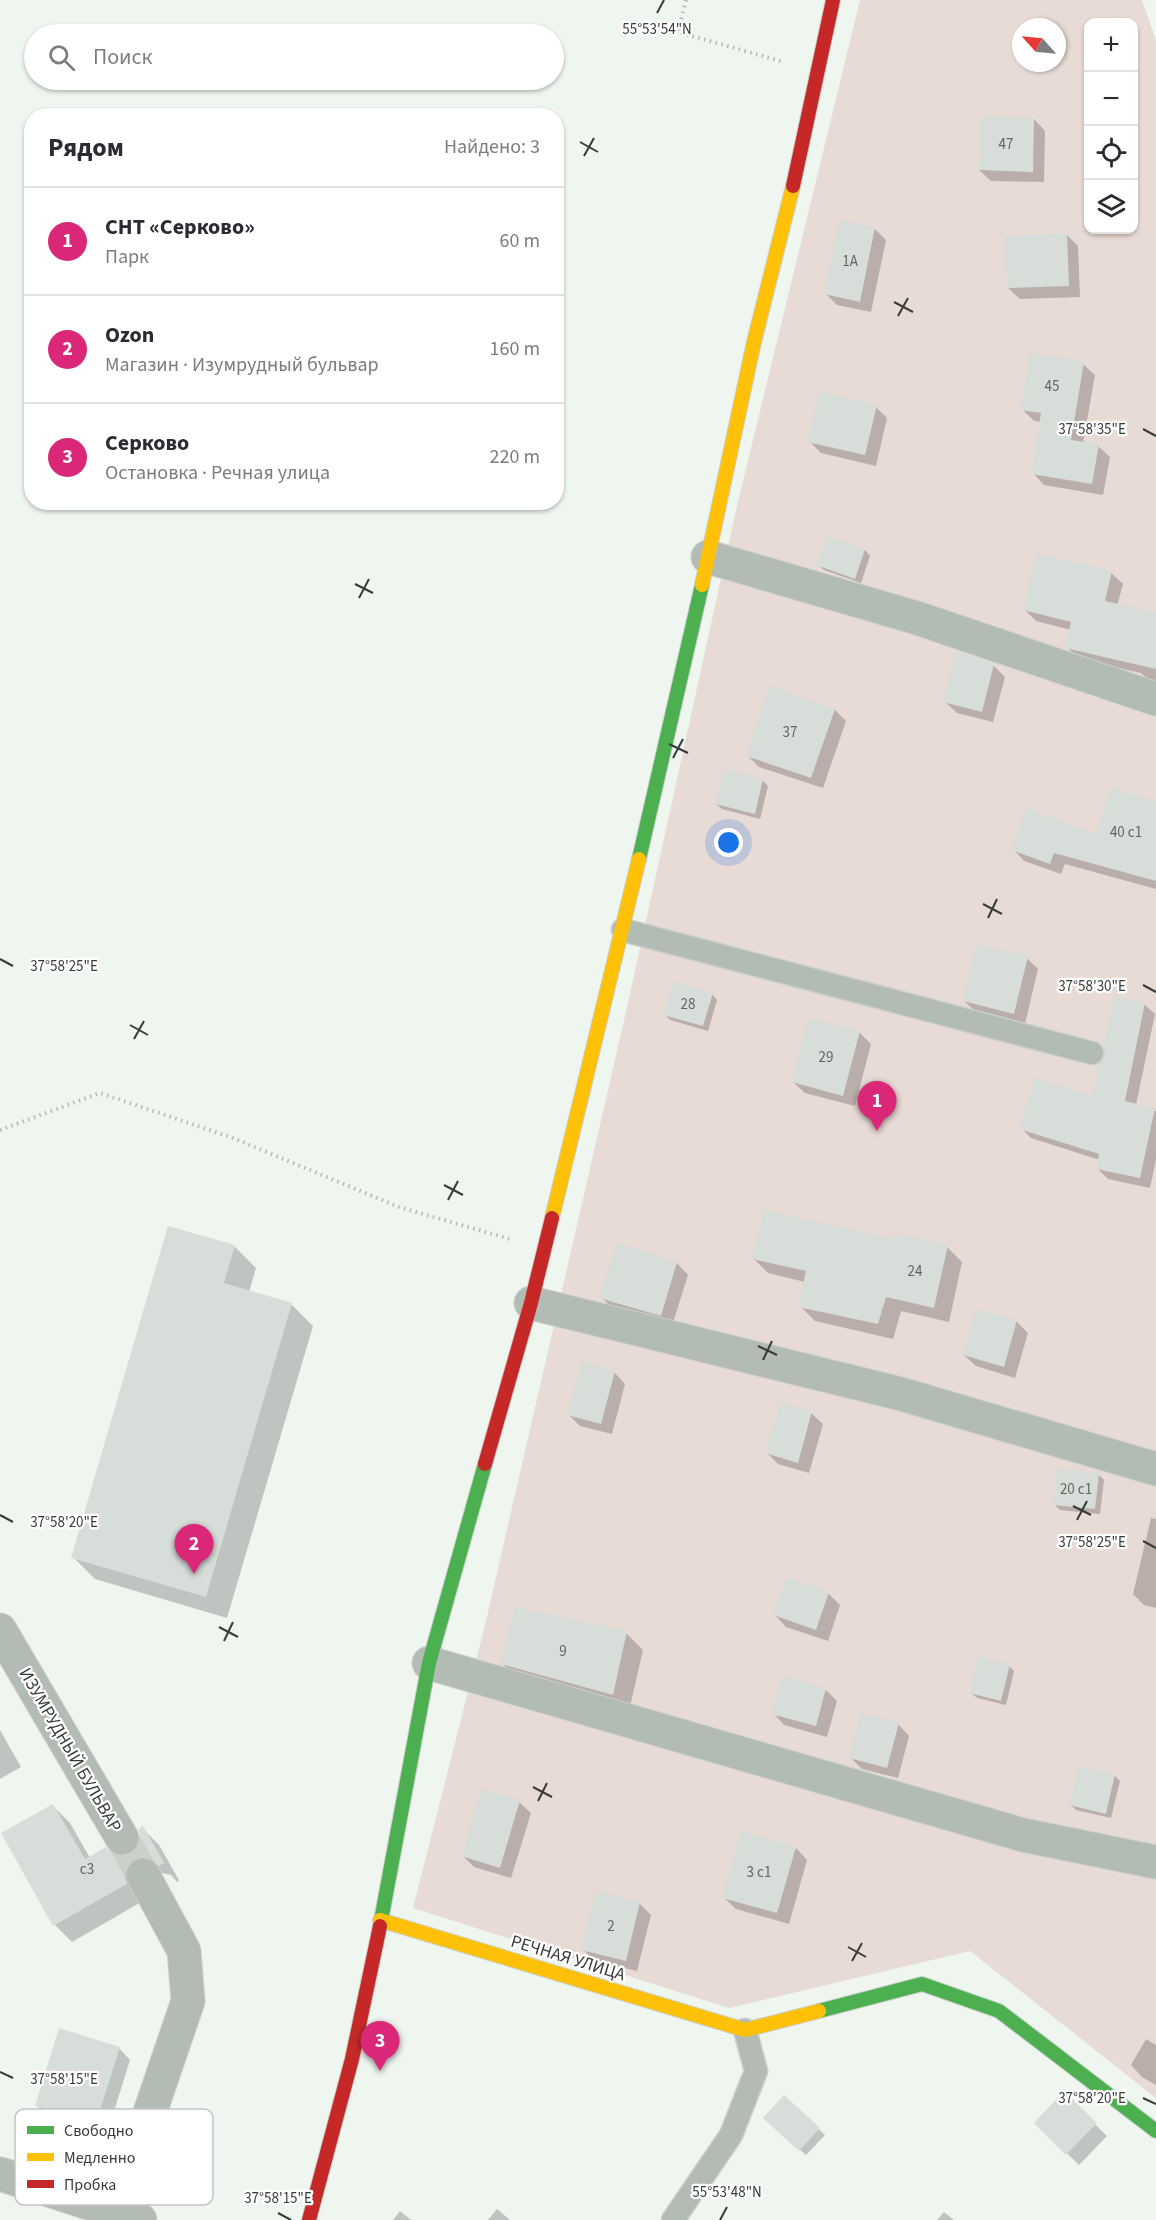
<!DOCTYPE html>
<html lang="ru">
<head>
<meta charset="utf-8">
<style>
  :root { --surface:#fff; --page:#f7f7f7; --text:#2b2b33; --muted:#7c7c81; --line:#e1e1e2; --accent:#db2777 }
  body { margin:0; font-family:"Source Sans 3",sans-serif; background:var(--page); color:var(--text) }
  .controls { position:absolute; right:18px; top:18px; display:grid; overflow:hidden; border-radius:12px; box-shadow:0 2px 4px #0004 }
  .controls button { width:54px; height:54px; display:grid; place-items:center; padding:0; border:0; border-bottom:2px solid var(--line); background:var(--surface); color:var(--text); font:30px sans-serif }
  .compass { position:absolute; left:1012px; top:18px; width:54px; height:54px; border-radius:50%; background:var(--surface); box-shadow:0 2px 4px #0004; rotate:297deg }
  .you { position:absolute; left:729px; top:843px; width:21px; height:21px; margin:-15px; border:4px solid #fff; border-radius:50%; background:#1a73e8; box-shadow:0 0 0 9px #1a73e833 }
  .badge { display:grid; place-items:center; width:39px; height:39px; border-radius:50%; background:var(--accent); color:#fff; font-size:20px; font-weight:700 }
  .pin { position:absolute; translate:-50% -50px; filter:drop-shadow(0 2px 3px #0008) }
  .pin::after { content:''; position:absolute; top:32px; width:21px; height:18px; background:inherit; clip-path:polygon(0 0,100% 0,50% 100%) }
  .list { margin:0; padding:0; list-style:none }
  h2 { display:flex; justify-content:space-between; align-items:center; height:78px; margin:0; padding:0 24px; font-size:26px }
  h2 small { font-size:20px; font-weight:400; color:var(--muted) }
  .list li { display:grid; grid-template-columns:39px 1fr auto; gap:18px; align-items:center; box-sizing:border-box; height:108px; padding:0 24px; border-top:2px solid var(--line) }
  .list b { display:block; font-size:22px; white-space:nowrap }
  .list p { margin:0; font-size:20px; white-space:nowrap; color:var(--muted) }
  .list em { font-size:20px; font-style:normal; color:var(--muted) }
  .icon { flex:none; width:33px; height:33px; fill:none; stroke:currentColor; stroke-width:2; stroke-linecap:round; stroke-linejoin:round }
  .map { position:relative; flex:none; width:1156px; height:2220px; overflow:hidden }
  .search { position:absolute; background:var(--surface); box-shadow:0 2px 4px #0004; left:24px; top:24px; width:540px; height:66px; display:flex; align-items:center; gap:15px; box-sizing:border-box; padding:0 21px; border-radius:33px; color:var(--muted); font-size:22px }
  .panel { position:absolute; background:var(--surface); box-shadow:0 2px 4px #0004; left:24px; top:108px; width:540px; height:402px; border-radius:24px }
  .map>svg:first-child { display:block }
</style>
</head>
<body>
<div class="map">
<svg width="1156" height="2220" viewBox="0 0 1156 2220">
  <rect width="100%" height="100%" fill="#eef6ef"/>
  <!-- green -->
  <path fill="#e8dad5" fill-rule="evenodd" d="M 860,0 L 1142,0 L 1156,41 L 1156,2098 L 970,1951 L 729,2008 L 413,1908 L 486,1621 L 628,1003 L 736,510 ZM 1088,22 L 1134,22 L 1134,230 L 1088,230 ZM 1021,27 L 1057,27 L 1057,63 L 1021,63 Z"/>
  <!-- shadow -->
  <path fill="#0003" d="M 1034,119 L 1045,131 L 1044,182 L 991,181 L 979,170 Z
    M 875,229 L 886,240 L 871,312 L 837,305 L 826,294 Z
    M 1067,235 L 1078,246 L 1080,297 L 1020,299 L 1008,288 Z
    M 1083,364 L 1095,375 L 1083,443 L 1098,446 L 1110,457 L 1103,495 L 1044,485 L 1033,473 L 1041,422 L 1034,421 L 1022,409 Z
    M 876,407 L 887,418 L 876,466 L 821,453 L 809,441 Z
    M 865,550 L 870,556 L 861,583 L 824,570 L 818,565 Z
    M 1111,573 L 1123,584 L 1117,606 L 1156,613 L 1156,686 L 1141,673 L 1078,659 L 1067,647 L 1071,630 L 1036,621 L 1025,610 Z
    M 993,665 L 1005,677 L 993,722 L 957,713 L 945,702 Z
    M 835,710 L 846,721 L 823,788 L 759,767 L 747,755 Z
    M 762,780 L 768,786 L 760,819 L 722,809 L 716,804 Z
    M 1156,803 L 1156,889 L 1065,864 L 1061,874 L 1024,861 L 1013,849 L 1097,836 Z
    M 1027,958 L 1038,969 L 1025,1024 L 976,1012 L 964,1001 Z
    M 712,994 L 717,1000 L 708,1031 L 670,1020 L 665,1014 Z
    M 1144,1004 L 1155,1014 L 1136,1105 L 1156,1111 L 1156,1159 L 1150,1188 L 1108,1179 L 1098,1169 L 1100,1160 L 1031,1138 L 1021,1128 L 1093,1098 L 1107,1056 Z
    M 809,1019 L 860,1033 L 871,1044 L 855,1106 L 805,1093 L 793,1082 Z
    M 169,1228 L 235,1247 L 256,1268 L 249,1292 L 291,1304 L 313,1326 L 227,1618 L 95,1579 L 73,1557 Z
    M 895,1241 L 947,1247 L 962,1262 L 949,1322 L 901,1311 L 893,1339 L 815,1321 L 800,1306 L 805,1282 L 768,1273 L 753,1258 Z
    M 677,1263 L 688,1275 L 672,1326 L 613,1309 L 601,1297 Z
    M 1016,1321 L 1028,1333 L 1015,1378 L 976,1366 L 964,1355 Z
    M 614,1372 L 625,1384 L 612,1434 L 580,1426 L 569,1415 Z
    M 811,1413 L 823,1424 L 809,1473 L 778,1464 L 766,1452 Z
    M 1098,1474 L 1104,1480 L 1100,1514 L 1060,1510 L 1055,1505 Z
    M 1151,1518 L 1156,1519 L 1156,1608 L 1144,1605 L 1133,1594 Z
    M 828,1593 L 840,1605 L 828,1641 L 786,1627 L 775,1615 Z
    M 626,1633 L 643,1650 L 629,1711 L 520,1681 L 503,1664 Z
    M 1009,1666 L 1014,1671 L 1006,1705 L 977,1698 L 971,1693 Z
    M 783,1677 L 826,1690 L 837,1701 L 827,1737 L 784,1725 L 773,1713 Z
    M 898,1724 L 909,1736 L 898,1778 L 862,1769 L 851,1758 Z
    M 0,1730 L 21,1767 L 0,1779 Z
    M 1079,1767 L 1115,1776 L 1120,1781 L 1111,1818 L 1076,1810 L 1070,1804 Z
    M 519,1802 L 531,1813 L 511,1878 L 474,1867 L 463,1856 Z
    M 53,1806 L 70,1823 L 90,1858 L 113,1856 L 123,1858 L 132,1856 L 140,1847 L 142,1828 L 159,1845 L 179,1880 L 177,1882 L 171,1875 L 162,1873 L 151,1875 L 143,1901 L 72,1942 L 55,1925 Z
    M 796,1848 L 807,1860 L 789,1924 L 736,1909 L 724,1898 Z
    M 639,1903 L 651,1915 L 637,1971 L 594,1961 L 583,1949 Z
    M 1146,2039 L 1156,2045 L 1156,2085 L 1142,2077 L 1131,2065 Z
    M 119,2048 L 130,2060 L 110,2124 L 102,2122 L 95,2145 L 51,2131 L 39,2120 L 42,2111 L 37,2106 Z
    M 1064,2094 L 1107,2136 L 1079,2165 L 1036,2123 Z
    M 784,2098 L 825,2135 L 806,2155 L 771,2124 Z
    M 497,2209 L 510,2220 L 488,2220 Z
    M 400,2211 L 411,2220 L 393,2220 Z
    M 944,2212 L 954,2220 L 937,2220 Z"/>
  <!-- building -->
  <path fill="#d7ddd8" d="M 980,116 L 1034,118 L 1033,172 L 978,170 Z
    M 839,220 L 875,227 L 860,302 L 824,294 Z
    M 1067,233 L 1069,286 L 1007,288 L 1004,236 Z
    M 1030,353 L 1084,362 L 1071,440 L 1099,444 L 1092,484 L 1031,474 L 1041,413 L 1020,410 Z
    M 819,392 L 877,405 L 865,455 L 807,442 Z
    M 827,536 L 865,549 L 855,579 L 816,565 Z
    M 1036,553 L 1112,571 L 1105,601 L 1156,612 L 1156,669 L 1065,648 L 1071,622 L 1023,610 Z
    M 956,651 L 994,664 L 982,712 L 943,702 Z
    M 769,686 L 835,709 L 811,778 L 746,756 Z
    M 723,769 L 763,779 L 755,814 L 715,804 Z
    M 1109,788 L 1156,801 L 1156,881 L 1054,853 L 1050,864 L 1011,850 L 1026,808 L 1096,834 Z
    M 976,944 L 1028,956 L 1014,1014 L 963,1001 Z
    M 673,981 L 713,993 L 703,1026 L 663,1015 Z
    M 1114,996 L 1145,1003 L 1125,1101 L 1155,1108 L 1140,1178 L 1096,1169 L 1099,1154 L 1019,1129 L 1035,1078 L 1092,1096 L 1099,1064 L 1105,1056 L 1103,1046 Z
    M 808,1018 L 860,1031 L 843,1096 L 792,1082 Z
    M 763,1210 L 894,1239 L 895,1233 L 948,1245 L 934,1308 L 886,1297 L 878,1324 L 798,1307 L 806,1271 L 752,1259 Z
    M 168,1226 L 235,1245 L 224,1283 L 292,1303 L 206,1597 L 71,1558 Z
    M 617,1243 L 677,1262 L 661,1316 L 599,1298 Z
    M 976,1309 L 1017,1320 L 1004,1367 L 963,1355 Z
    M 581,1362 L 615,1371 L 601,1424 L 567,1415 Z
    M 780,1402 L 812,1411 L 798,1463 L 765,1453 Z
    M 1057,1469 L 1099,1473 L 1095,1509 L 1053,1505 Z
    M 786,1577 L 829,1592 L 816,1630 L 773,1615 Z
    M 514,1607 L 627,1631 L 613,1695 L 501,1664 Z
    M 978,1657 L 1010,1664 L 1001,1701 L 969,1693 Z
    M 782,1676 L 826,1688 L 816,1726 L 771,1714 Z
    M 860,1713 L 899,1723 L 887,1768 L 849,1758 Z
    M 1078,1766 L 1115,1774 L 1106,1814 L 1069,1805 Z
    M 481,1789 L 520,1800 L 500,1868 L 461,1856 Z
    M 53,1804 L 85,1859 L 106,1847 L 113,1855 L 123,1857 L 131,1854 L 139,1847 L 141,1837 L 138,1829 L 143,1826 L 164,1863 L 159,1866 L 152,1859 L 144,1856 L 134,1859 L 127,1866 L 124,1874 L 127,1884 L 53,1926 L 1,1833 Z
    M 741,1831 L 796,1847 L 777,1913 L 722,1898 Z
    M 596,1891 L 640,1902 L 626,1961 L 581,1950 Z
    M 59,2028 L 120,2047 L 99,2114 L 91,2111 L 83,2135 L 38,2120 L 42,2108 L 35,2106 Z
    M 1064,2091 L 1097,2123 L 1066,2155 L 1034,2123 Z
    M 784,2095 L 820,2128 L 799,2151 L 763,2118 Z"/>
  <g fill="none" stroke-linecap="round" stroke-linejoin="round">
    <!-- street-tunnel -->
    <path stroke="#c9d1ca" stroke-width="33" stroke-dasharray="33 16" stroke-linecap="butt" d="M 122,1838 L 143,1875"/>
    <defs>
      <path id="lane" d="M 623,930 L 1092,1053
        M 673,2220 L 731,2135 L 756,2071 L 745,2030"/>
      <path id="street" d="M 708,557 L 917,618 L 1156,699
        M 531,1303 L 901,1394 L 1156,1469
        M 0,1630 L 122,1838
        M 429,1663 L 1023,1835 L 1156,1862
        M 0,2174 L 140,2220
        M 116,2212 L 188,2001 L 184,1951 L 143,1875"/>
      <path id="fast" d="M 639,859 L 702,585
        M 380,1926 L 429,1663 L 485,1464
        M 819,2011 L 922,1984 L 999,2011 L 1156,2131"/>
      <path id="slow" d="M 702,585 L 754,342 L 793,186
        M 552,1218 L 639,859
        M 380,1920 L 745,2030 L 819,2011"/>
      <path id="jam" d="M 793,186 L 833,0
        M 485,1464 L 531,1303 L 552,1218
        M 309,2220 L 352,2059 L 380,1926"/>
    </defs>
    <!-- lane casing -->
    <use href="#lane" stroke="#cad0cb" stroke-width="25"/>
    <!-- street casing -->
    <use href="#street" stroke="#cad0cb" stroke-width="35"/>
    <!-- fast casing -->
    <use href="#fast" stroke="#cad0cb" stroke-width="16"/>
    <!-- slow casing -->
    <use href="#slow" stroke="#cad0cb" stroke-width="16"/>
    <!-- jam casing -->
    <use href="#jam" stroke="#cad0cb" stroke-width="16"/>
    <!-- path -->
    <path stroke="#b2bab4" stroke-width="4" stroke-dasharray="1.5 4.5" stroke-linecap="butt" d="M 686,0 L 678,32 L 784,62
      M 0,1130 L 100,1093 L 233,1138 L 399,1207 L 510,1239"/>
    <!-- lane -->
    <use href="#lane" stroke="#b2bbb4" stroke-width="22"/>
    <!-- street -->
    <use href="#street" stroke="#b2bbb4" stroke-width="33"/>
    <!-- fast -->
    <use href="#fast" stroke="#4caf50" stroke-width="14"/>
    <!-- slow -->
    <use href="#slow" stroke="#ffc107" stroke-width="14"/>
    <!-- jam -->
    <use href="#jam" stroke="#c62828" stroke-width="14"/>
  </g>
  <!-- ticks -->
  <path fill="none" stroke="#363c38" stroke-width="2" d="M 657,13 L 664,0M 580,142 L 598,152M 584,156 L 594,138M 894,302 L 913,312M 898,316 L 908,298M 1143,429 L 1156,436M 355,584 L 373,593M 359,598 L 369,579M 669,744 L 688,753M 673,758 L 683,739M 983,904 L 1002,914M 988,918 L 997,899M 0,959 L 13,966M 1143,985 L 1156,992M 130,1025 L 148,1035M 134,1039 L 144,1021M 444,1185 L 463,1195M 448,1200 L 458,1181M 758,1346 L 777,1355M 763,1360 L 772,1341M 1073,1506 L 1091,1515M 0,1515 L 13,1522M 1077,1520 L 1087,1501M 1143,1541 L 1156,1548M 219,1627 L 238,1637M 224,1641 L 233,1622M 533,1787 L 552,1797M 538,1801 L 547,1783M 848,1947 L 866,1957M 852,1961 L 862,1943M 0,2072 L 13,2078M 1143,2098 L 1156,2104M 278,2213 L 291,2220M 720,2220 L 727,2207"/>
  <g text-anchor="middle" dominant-baseline="central" stroke-width="4.5" stroke-linejoin="round" paint-order="stroke">
    <!-- number labels -->
    <g font-size="15" fill="#606662">
      <text x="1006" y="144">47</text>
      <text x="850" y="261">1А</text>
      <text x="1052" y="386">45</text>
      <text x="790" y="732">37</text>
      <text x="1126" y="832">40 с1</text>
      <text x="688" y="1004">28</text>
      <text x="826" y="1057">29</text>
      <text x="915" y="1271">24</text>
      <text x="1076" y="1489">20 с1</text>
      <text x="563" y="1651">9</text>
      <text x="87" y="1869">с3</text>
      <text x="759" y="1872">3 с1</text>
      <text x="611" y="1926">2</text>
    </g>
    <!-- street labels -->
    <g font-size="18" fill="#363c38" stroke="#fff">
      <text transform="translate(70 1750) rotate(60)">ИЗУМРУДНЫЙ БУЛЬВАР</text>
      <text transform="translate(568 1958) rotate(17)">РЕЧНАЯ УЛИЦА</text>
    </g>
  </g>
  <!-- legend -->
  <rect x="15" y="2109" width="198" height="96" rx="9" fill="#fff" stroke="#c3c4c3" stroke-width="1.5"/>
  <rect x="27" y="2126" width="27" height="8" fill="#4caf50"/>
  <rect x="27" y="2153" width="27" height="8" fill="#ffc107"/>
  <rect x="27" y="2180" width="27" height="8" fill="#c62828"/>
  <g font-size="16" fill="#363c38">
    <text x="64" y="2136">Свободно</text>
    <text x="64" y="2163">Медленно</text>
    <text x="64" y="2190">Пробка</text>
  </g>
  <g font-size="15" text-anchor="middle" fill="#363c38" stroke="#fff" stroke-width="4.5" stroke-linejoin="round" paint-order="stroke">
    <text x="657" y="34">55°53'54"N</text>
    <text x="1092" y="434">37°58'35"E</text>
    <text x="64" y="971">37°58'25"E</text>
    <text x="1092" y="991">37°58'30"E</text>
    <text x="64" y="1527">37°58'20"E</text>
    <text x="1092" y="1547">37°58'25"E</text>
    <text x="64" y="2084">37°58'15"E</text>
    <text x="1092" y="2103">37°58'20"E</text>
    <text x="727" y="2197">55°53'48"N</text>
    <text x="278" y="2203">37°58'15"E</text>
  </g>
</svg>
<div class="controls">
<button>+</button>
<button>−</button>
<button><svg class="icon" aria-label="locate" viewBox="0 0 24 24"><circle cx="12" cy="12" r="6"/><path d="M12 2v4M12 18v4M2 12h4M18 12h4"/></svg></button>
<button><svg class="icon" aria-label="layers" viewBox="0 0 24 24"><path d="M12 4l9 5-9 5-9-5zM3 14l9 5 9-5"/></svg></button>
</div>
<svg class="compass" viewBox="-18 -18 36 36"><path d="M0-13l5 13h-10z" fill="#e53935"/><path d="M0 13l5-13h-10z" fill="#7c7c81"/></svg>
<div class="you"></div>
<div class="pin badge" style="left:877px;top:1131px">1</div>
<div class="pin badge" style="left:194px;top:1574px">2</div>
<div class="pin badge" style="left:380px;top:2071px">3</div>
<div class="search"><svg class="icon" aria-label="search" viewBox="0 0 24 24"><circle cx="10" cy="10" r="6"/><path d="M15 15l6 6"/></svg>Поиск</div>
<section class="panel">
<h2>Рядом<small>Найдено: 3</small></h2>
<ul class="list">
<li><span class="badge">1</span><div><b>СНТ «Серково»</b><p>Парк</p></div><em>60 m</em></li>
<li><span class="badge">2</span><div><b>Ozon</b><p>Магазин · Изумрудный бульвар</p></div><em>160 m</em></li>
<li><span class="badge">3</span><div><b>Серково</b><p>Остановка · Речная улица</p></div><em>220 m</em></li>
</ul>
</section>
</div>
</body>
</html>
